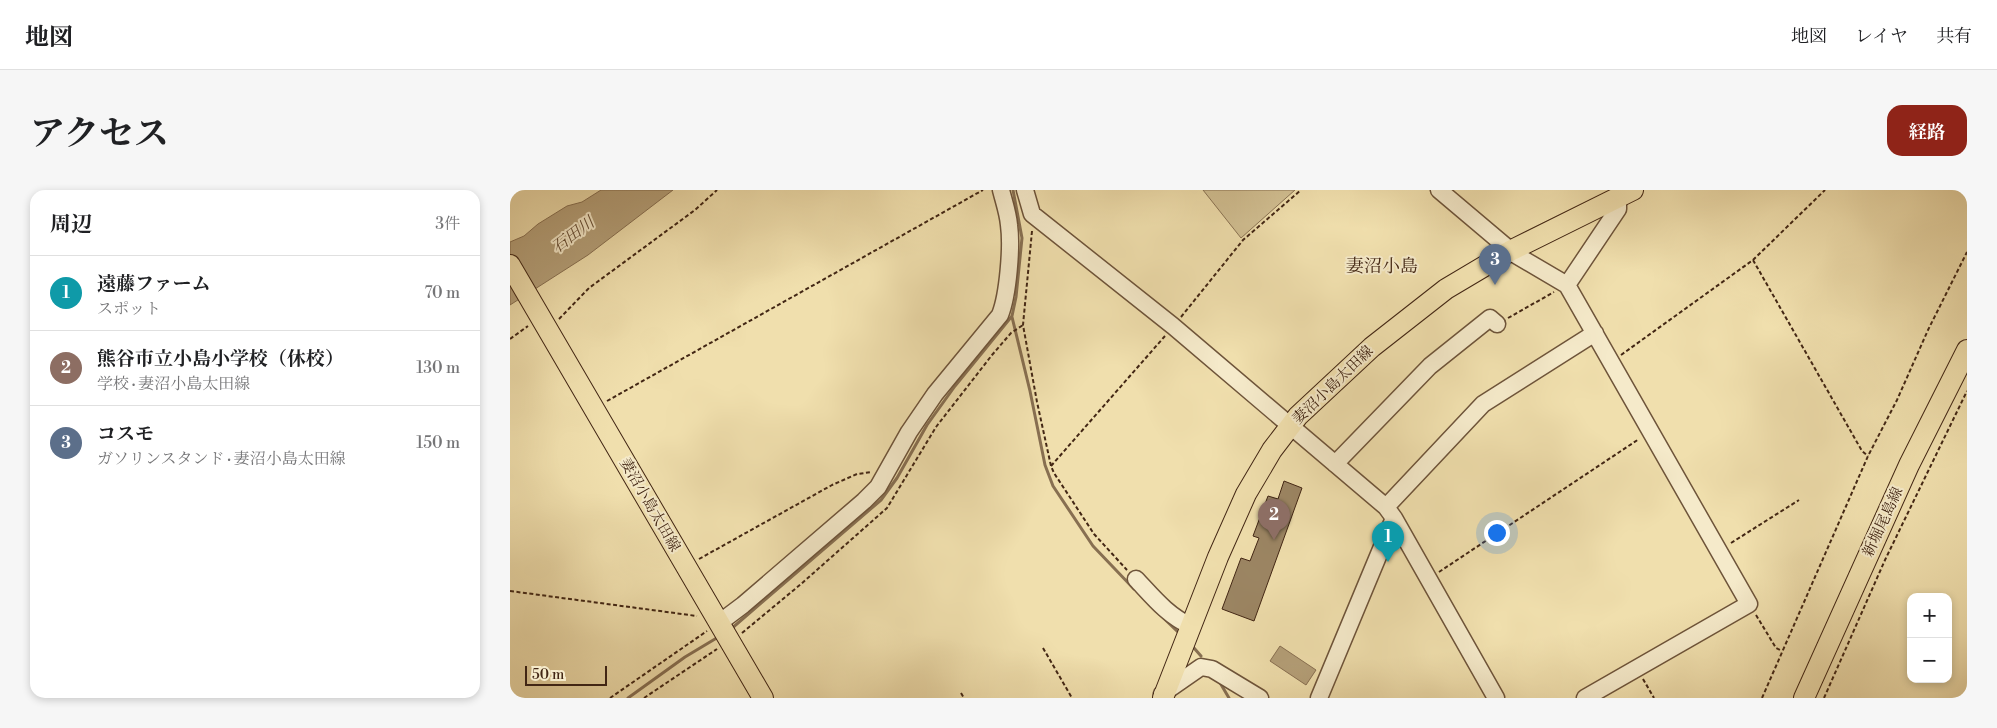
<!DOCTYPE html>
<html lang="ja">
<head>
<meta charset="utf-8">
<style>
  :root { --surface:#fff; --page:#f6f6f6; --text:#202124; --muted:#757577; --line:#e0e0e0; --accent:#8f2418 }
  body { margin:0; font-family:"Libre Bodoni","Noto Serif JP",serif; background:var(--page); color:var(--text) }
  .controls { position:absolute; right:15px; bottom:15px; display:grid; overflow:hidden; border-radius:10px; box-shadow:0 2px 8px #0003 }
  .controls button { width:45px; height:45px; display:grid; place-items:center; padding:0; border:0; border-bottom:1px solid var(--line); background:var(--surface); color:var(--text); font:25px sans-serif }
  .scale { position:absolute; left:15px; bottom:12px; width:82px; box-sizing:border-box; padding-left:5px; border:2px solid #422614; border-top:0; font-size:14px; line-height:18px; white-space:nowrap; color:#422614; -webkit-text-stroke:4px #f5eaca; paint-order:stroke }
  .you { position:absolute; left:986px; top:342px; width:18px; height:18px; margin:-12px; border:4px solid #fff; border-radius:50%; background:#1a73e8; box-shadow:0 0 0 8px #1a73e833 }
  .badge { display:grid; place-items:center; width:32px; height:32px; border-radius:50%; background:var(--accent); color:#fff; font-size:16px; font-weight:700 }
  .pin { position:absolute; translate:-50% -41px; filter:drop-shadow(0 1px 2px #0008) }
  .pin::after { content:''; position:absolute; top:26px; width:18px; height:15px; background:inherit; clip-path:polygon(0 0,100% 0,50% 100%) }
  .list { margin:0; padding:0; list-style:none }
  h2 { display:flex; justify-content:space-between; align-items:center; height:65px; margin:0; padding:0 20px; font-size:21px }
  h2 small { font-size:16px; font-weight:400; color:var(--muted) }
  .list li { display:grid; grid-template-columns:32px 1fr auto; gap:15px; align-items:center; box-sizing:border-box; height:75px; padding:0 20px; border-top:1px solid var(--line) }
  .list b { display:block; font-size:19px; white-space:nowrap }
  .list p { margin:0; font-size:16px; white-space:nowrap; color:var(--muted) }
  .list em { font-size:16px; font-style:normal; color:var(--muted) }
  .map { position:relative; flex:none; width:1457px; height:508px; overflow:hidden; border-radius:15px }
  header { display:flex; align-items:center; gap:30px; box-sizing:border-box; height:70px; padding:0 25px; background:var(--surface); border-bottom:1px solid var(--line) }
  header strong { font-size:24px }
  nav { display:flex; gap:28px; margin-inline-start:auto; font-size:18px }
  .intro { display:flex; align-items:center; justify-content:space-between; box-sizing:border-box; height:120px; padding:0 30px }
  h1 { margin:0; font-size:35px }
  .button { padding:12px 22px; border-radius:15px; background:var(--accent); color:#fff; font-size:18px; font-weight:700 }
  main { display:flex; gap:30px; padding:0 30px }
  aside { flex:1; background:var(--surface); border-radius:15px; box-shadow:0 2px 8px #0003 }
  .map>svg:first-child { display:block }
</style>
</head>
<body>
<header>
<strong>地図</strong>
<nav><a>地図</a><a>レイヤ</a><a>共有</a></nav>
</header>
<div class="intro"><h1>アクセス</h1><a class="button">経路</a></div>
<main>
<aside>
<h2>周辺<small>3件</small></h2>
<ul class="list">
<li><span class="badge" style="background:#0f9aa8">1</span><div><b>遠藤ファーム</b><p>スポット</p></div><em>70 m</em></li>
<li><span class="badge" style="background:#8d6e63">2</span><div><b>熊谷市立小島小学校（休校）</b><p>学校 · 妻沼小島太田線</p></div><em>130 m</em></li>
<li><span class="badge" style="background:#5c6f8a">3</span><div><b>コスモ</b><p>ガソリンスタンド · 妻沼小島太田線</p></div><em>150 m</em></li>
</ul>
</aside>
<div class="map">
<svg width="1457" height="508" viewBox="0 0 1457 508">
  <rect width="100%" height="100%" fill="#f0dfad"/>
  <filter id="stains"><feTurbulence type="fractalNoise" baseFrequency=".004" numOctaves="4"/><feColorMatrix values="0 0 0 0 .2 0 0 0 0 .09 0 0 0 0 .02 0 0 0 .5 -.17"/></filter>
  <radialGradient id="worn" r=".72"><stop offset=".6" stop-color="#630" stop-opacity="0"/><stop offset="1" stop-color="#630" stop-opacity=".3"/></radialGradient>
  <!-- green -->
  <path fill="#d2c093" stroke="#8a7354" d="M 693,0 L 785,0 L 731,48 Z"/>
  <!-- water -->
  <path fill="#b5a079" stroke="#876f51" d="M 91,0 L 163,0 L 78,65 L 0,115 L 0,52 L 14,46 L 28,34 L 57,16 L 72,12 Z
    M 770,456 L 806,480 L 796,495 L 760,471 Z"/>
  <g fill="none" stroke-linecap="round" stroke-linejoin="round">
    <!-- stream -->
    <path stroke="#876f51" stroke-width="3" d="M 502,127 L 520,201 L 535,275 L 543,296 L 583,356 L 624,399
      M 641,416 L 669,443
      M 221,439 L 371,310 L 387,288 L 417,235 L 445,196 L 502,126 L 506,107 L 512,48 L 503,0
      M 684,458 L 691,466
      M 709,491 L 719,508
      M 118,508 L 175,467 L 210,446"/>
  </g>
  <!-- building -->
  <path fill="#9c8664" stroke="#422614" d="M 774,291 L 792,298 L 744,431 L 712,419 L 731,368 L 740,371 L 749,348 L 743,346 L 758,306 L 768,309 Z"/>
  <g fill="none" stroke-linecap="round" stroke-linejoin="round">
    <defs>
      <path id="minor" d="M 515,0 L 522,24 L 663,136 L 876,317 L 884,328 L 986,508
        M 929,0 L 1006,65 L 1057,95 L 1239,414 L 1075,508
        M 1057,95 L 1108,19 L 1108,8
        M 825,274 L 920,176 L 980,128 L 987,134
        M 876,317 L 973,214 L 1085,143
        M 626,389 C 643,407 658,426 681,436
        M 209,433 L 233,415 L 354,311 L 368,297 L 399,242 L 425,204 L 490,125 C 498,105 502,57 499,35 C 498,23 494,12 491,0
        M 652,504 L 691,477 L 702,479 L 750,508
        M 809,508 L 884,328"/>
      <path id="major" d="M 0,75 L 253,508
        M 653,508 L 708,367 L 736,304 L 762,260 L 788,226 L 862,157 L 936,99 L 1000,61 L 1123,0
        M 1294,508 L 1399,275 L 1457,160"/>
    </defs>
    <!-- minor casing -->
    <use href="#minor" stroke="#6e543a" stroke-width="19"/>
    <!-- major casing -->
    <use href="#major" stroke="#422614" stroke-width="22"/>
    <!-- path -->
    <path stroke="#422614" stroke-width="2" stroke-dasharray="4 2.5" stroke-linecap="butt" d="M 522,41 L 513,135 L 527,212 L 541,276 L 544,283 L 584,344 L 617,380
      M 1243,70 L 1352,261 L 1358,266
      M 671,127 L 733,50 L 791,0
      M 998,128 L 1044,102
      M 49,129 L 79,98 L 185,20 L 207,0
      M 0,149 L 18,136
      M 1111,165 L 1243,70 L 1315,0
      M 97,211 L 473,0
      M 541,276 L 655,146
      M 1221,353 L 1289,310
      M 189,369 L 322,295 L 347,284 L 362,282
      M 929,382 L 1129,249
      M 0,401 L 187,426
      M 1246,425 L 1266,458 L 1272,461
      M 232,443 L 291,394 L 377,318 L 426,237 L 482,165 L 501,143 L 513,135
      M 533,458 L 562,508
      M 1133,489 L 1144,508
      M 451,503 L 454,508
      M 100,508 L 197,441
      M 134,508 L 207,459
      M 1252,508 L 1358,266 L 1387,210 L 1418,140 L 1457,62
      M 1314,508 L 1375,370 L 1457,201"/>
    <!-- minor -->
    <use href="#minor" stroke="#f5eaca" stroke-width="16"/>
    <!-- major -->
    <use href="#major" stroke="#f0dfad" stroke-width="20"/>
  </g>
  <g text-anchor="middle" dominant-baseline="central" stroke-width="4" stroke-linejoin="round" paint-order="stroke">
    <!-- street labels -->
    <g font-size="15" fill="#422614" stroke="#f5eaca">
      <text transform="translate(823 195) rotate(-44)">妻沼小島太田線</text>
      <text transform="translate(140 315) rotate(60)">妻沼小島太田線</text>
      <text transform="translate(1373 332) rotate(-65)">新堀尾島線</text>
    </g>
    <!-- water labels -->
    <g font-size="16" font-style="italic" fill="#644b32" stroke="#f5eaca">
      <text transform="translate(63 45) rotate(-37)">石田川</text>
    </g>
    <!-- quarter labels -->
    <g font-size="18" fill="#422614" stroke="#f5eaca">
      <text x="872" y="76">妻沼小島</text>
    </g>
  </g>
  <rect width="100%" height="100%" filter="url(#stains)"/>
  <rect width="100%" height="100%" fill="url(#worn)"/>
</svg>
<div class="controls">
<button>+</button>
<button>−</button>
</div>
<div class="scale">50 m</div>
<div class="you"></div>
<div class="pin badge" style="left:878px;top:372px;background:#0f9aa8">1</div>
<div class="pin badge" style="left:764px;top:350px;background:#8d6e63">2</div>
<div class="pin badge" style="left:985px;top:95px;background:#5c6f8a">3</div>
</div>
</main>
</body>
</html>
